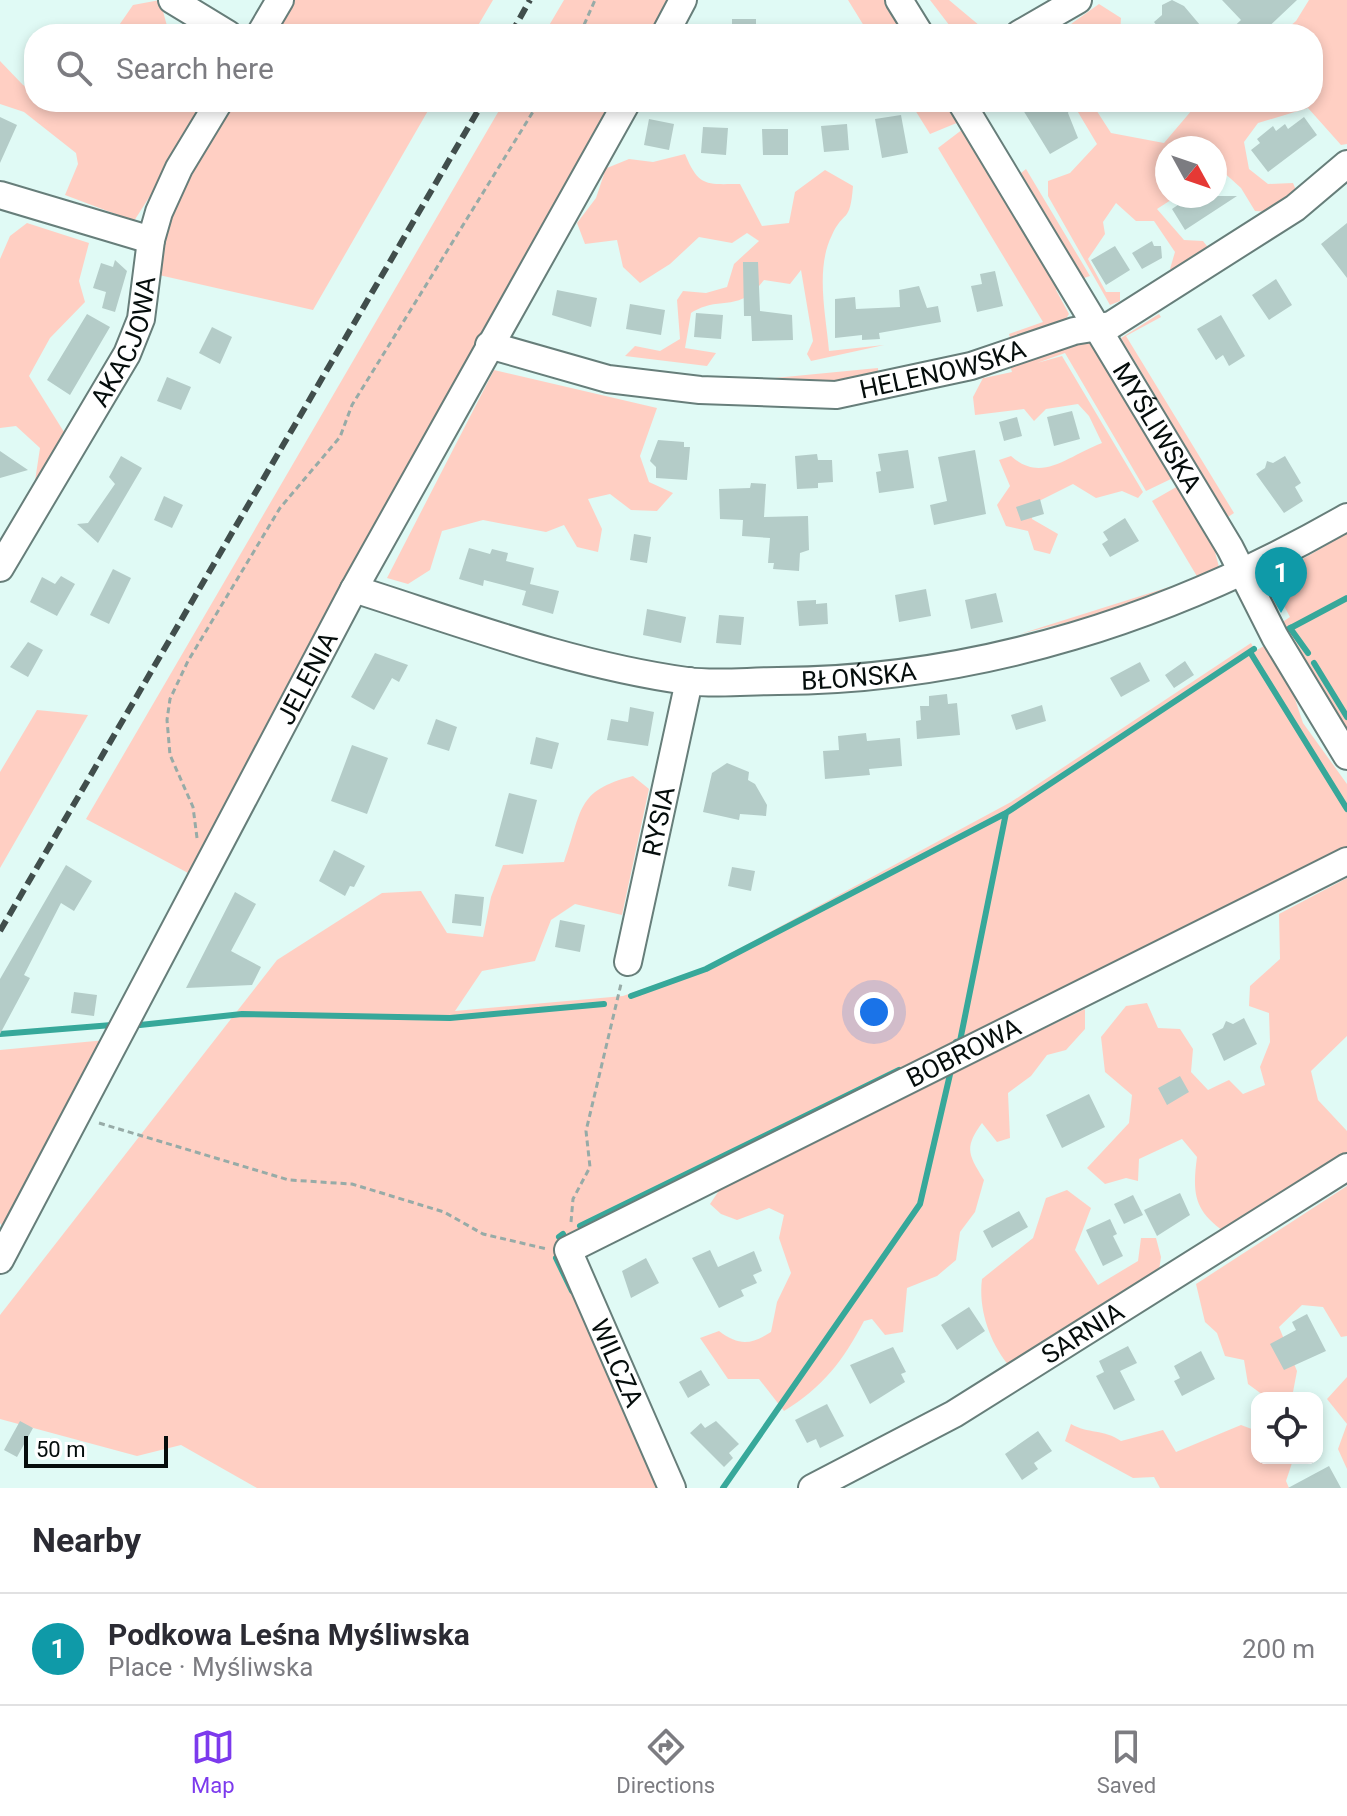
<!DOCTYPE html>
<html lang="en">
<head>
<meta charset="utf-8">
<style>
  :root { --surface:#fff; --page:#f2f2f3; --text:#2b2b33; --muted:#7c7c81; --line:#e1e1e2; --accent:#7c3aed }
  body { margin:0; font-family:Roboto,sans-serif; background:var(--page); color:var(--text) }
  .controls { position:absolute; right:24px; bottom:24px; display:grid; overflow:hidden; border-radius:16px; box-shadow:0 4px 12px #0003 }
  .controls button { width:72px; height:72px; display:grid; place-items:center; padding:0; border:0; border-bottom:2px solid var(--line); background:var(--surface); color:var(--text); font:40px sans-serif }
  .compass { position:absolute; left:1155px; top:136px; width:72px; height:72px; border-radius:50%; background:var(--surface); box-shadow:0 4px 12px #0003; rotate:130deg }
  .scale { position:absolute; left:24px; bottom:20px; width:144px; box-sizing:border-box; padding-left:8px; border:4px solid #050d0c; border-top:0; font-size:22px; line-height:28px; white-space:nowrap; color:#050d0c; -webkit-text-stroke:6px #fff; paint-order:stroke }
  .you { position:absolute; left:874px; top:1012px; width:28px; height:28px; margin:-20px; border:6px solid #fff; border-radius:50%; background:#1a73e8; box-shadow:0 0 0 12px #1a73e833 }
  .badge { display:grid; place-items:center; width:52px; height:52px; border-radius:50%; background:var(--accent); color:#fff; font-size:26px; font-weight:700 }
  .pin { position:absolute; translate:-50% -66px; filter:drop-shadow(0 2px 4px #0008) }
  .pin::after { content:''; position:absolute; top:42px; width:28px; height:24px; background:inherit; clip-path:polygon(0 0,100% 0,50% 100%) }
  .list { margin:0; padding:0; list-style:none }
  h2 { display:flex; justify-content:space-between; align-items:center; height:104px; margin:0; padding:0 32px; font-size:34px }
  h2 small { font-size:26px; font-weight:400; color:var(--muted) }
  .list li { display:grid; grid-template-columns:52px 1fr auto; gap:24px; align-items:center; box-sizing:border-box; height:112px; padding:0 32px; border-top:2px solid var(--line) }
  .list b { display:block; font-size:30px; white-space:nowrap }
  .list p { margin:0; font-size:26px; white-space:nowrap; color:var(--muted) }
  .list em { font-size:26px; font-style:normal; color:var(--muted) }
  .icon { flex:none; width:44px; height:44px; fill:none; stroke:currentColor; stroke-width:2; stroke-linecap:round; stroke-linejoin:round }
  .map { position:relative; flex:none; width:1347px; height:1488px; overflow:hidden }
  .search { position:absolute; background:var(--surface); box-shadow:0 4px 12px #0003; left:24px; right:24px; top:24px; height:88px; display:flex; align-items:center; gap:20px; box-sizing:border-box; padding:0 28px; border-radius:32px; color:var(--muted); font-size:30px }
  .sheet { height:216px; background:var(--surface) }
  nav { display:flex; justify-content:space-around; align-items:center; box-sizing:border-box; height:112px; border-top:2px solid var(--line); background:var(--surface); font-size:22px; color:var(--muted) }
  nav a { display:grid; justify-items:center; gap:4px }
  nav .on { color:var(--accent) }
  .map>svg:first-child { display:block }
</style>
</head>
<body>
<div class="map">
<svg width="1347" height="1488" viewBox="0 0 1347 1488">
  <rect width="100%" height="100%" fill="#e0faf5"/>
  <!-- green -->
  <path fill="#ffcfc3" d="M 160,0 L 167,26 L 160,34 L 113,34 L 133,5 Z
    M 291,0 L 493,0 L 473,34 L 270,34 Z
    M 564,0 L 674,0 L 655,34 L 544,34 Z
    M 848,0 L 889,0 L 905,27 L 900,30 L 902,34 L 869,34 Z
    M 930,0 L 949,0 L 980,26 L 979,34 L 956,34 Z
    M 1309,0 L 1347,0 L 1347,144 L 1341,145 L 1308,108 L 1258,123 L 1244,142 L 1249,169 L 1268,184 L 1293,183 L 1298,195 L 1273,212 L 1255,211 L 1241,188 L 1220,169 L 1215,171 L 1215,148 L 1167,148 L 1167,196 L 1177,196 L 1157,209 L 1184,240 L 1203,241 L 1210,250 L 1189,269 L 1170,269 L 1175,252 L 1154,221 L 1136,221 L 1116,203 L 1103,222 L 1105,234 L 1088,259 L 1106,292 L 1120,292 L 1120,301 L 1110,305 L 1048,196 L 1048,181 L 1070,173 L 1097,144 L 1072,102 L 1091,102 L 1111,133 L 1164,143 L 1192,110 L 1189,102 L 1313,102 L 1313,34 L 1281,34 L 1296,21 Z
    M 1099,4 L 1121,18 L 1120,34 L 1057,34 Z
    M 0,61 L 23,85 L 34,90 L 34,102 L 169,102 L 181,109 L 194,102 L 210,102 L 134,221 L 65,195 L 78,164 L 76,153 L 24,112 L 0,104 Z
    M 229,102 L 433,102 L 313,310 L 159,275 L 167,216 Z
    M 504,102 L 616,102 L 190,874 L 86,819 Z
    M 640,102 L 643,102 L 607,168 L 629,159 L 653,162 L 685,154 C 699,188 707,184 740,184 L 762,226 L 789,223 L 795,192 L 825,170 L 853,186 C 850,225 844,209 832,235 C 815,269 826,315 829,351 L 884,345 L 811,361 L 807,354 L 813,341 L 801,270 L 790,284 L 764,280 C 737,315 721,294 691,313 L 685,348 L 716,353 L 707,366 L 625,356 L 635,346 L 660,351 L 680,339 L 677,300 L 683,291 L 706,293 L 727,287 L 734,264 L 759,241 L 747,233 L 732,243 L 699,237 L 670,264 L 640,283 L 623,267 L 617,240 L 585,244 L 577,223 L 596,198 L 604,174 L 599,175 Z
    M 910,102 L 950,102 L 959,122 L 930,134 Z
    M 963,129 L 1061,286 L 1056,290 L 1069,314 L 1064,322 L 1010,338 L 1009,334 L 1043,322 L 938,148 Z
    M 1026,169 L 1090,276 L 1084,278 L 1021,173 Z
    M 27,223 L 89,243 L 79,281 L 85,302 L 50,338 L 29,376 L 69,440 L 27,505 L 23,500 L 35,481 L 40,448 L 16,426 L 0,428 L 0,259 L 10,236 Z
    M 1159,314 L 1161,317 L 1126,336 L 1234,513 L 1228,517 L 1121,338 Z
    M 1090,339 L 1173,478 L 1146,491 L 1065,353 L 1037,363 L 1062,356 L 1143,492 L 1138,498 L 1122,491 L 1096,498 L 1073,484 L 1033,504 L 1032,519 L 1058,534 L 1050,554 L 1034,550 L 1028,531 L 1006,526 L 997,505 L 1010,486 L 999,460 L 1011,456 C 1042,484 1067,456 1102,443 L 1089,416 L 1078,404 L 1046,409 L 1034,421 L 1024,409 L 975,415 L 973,397 L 983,378 L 929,389 L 928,383 L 982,373 L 984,378 L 1012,372 L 1009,362 Z
    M 878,368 L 878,377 L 842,380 L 843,389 L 830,382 L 764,385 L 764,379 Z
    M 494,370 L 657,408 L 640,456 L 649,482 L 673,493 L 657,511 L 631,510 L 610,494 L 588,499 L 602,529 L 598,552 L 577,547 L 564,525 L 546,532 L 483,520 L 442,531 L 430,570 L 408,584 L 387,578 Z
    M 1178,486 L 1220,549 L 1215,552 L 1219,567 L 1198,578 L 1152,501 Z
    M 1347,533 L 1347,739 L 1278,625 L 1290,617 L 1283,604 L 1270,612 L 1260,584 L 1268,572 L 1272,577 Z
    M 1188,581 L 1093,616 L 1020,634 Z
    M 1251,643 L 1255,651 L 1264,646 L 1294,696 L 1303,723 L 1347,784 L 1347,848 L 964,1050 L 569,1245 L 667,1488 L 257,1488 L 181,1445 L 137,1456 L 0,1419 L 0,1315 L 277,960 L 382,893 L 421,891 L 447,933 L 483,937 L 491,897 L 503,865 L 564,862 C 583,810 575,791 633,776 L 649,789 L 622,915 L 575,904 L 551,920 L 535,961 L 482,971 L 455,1011 L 623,996 L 705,967 L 1011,802 Z
    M 37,710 L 88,715 L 0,868 L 0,772 Z
    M 1347,878 L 1347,1036 L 1311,1071 L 1318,1100 L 1347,1131 L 1347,1155 L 1229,1235 C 1194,1212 1192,1195 1197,1157 L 1182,1139 L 1139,1159 L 1138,1181 L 1126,1178 L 1105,1184 L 1087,1168 L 1129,1123 L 1132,1095 L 1105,1072 L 1101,1037 L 1126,1006 L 1147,1003 L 1158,1028 L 1180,1029 L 1193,1049 L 1191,1072 L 1208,1090 L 1229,1080 L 1243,1094 L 1265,1085 L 1260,1067 L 1270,1042 L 1269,1013 L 1249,1006 L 1250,986 L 1280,959 L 1279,914 Z
    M 1085,1009 L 1085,1029 L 1066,1050 L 1047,1055 L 1031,1076 L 1008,1093 L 1010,1138 L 997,1142 L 982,1123 C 964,1148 968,1154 984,1180 L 975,1212 L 960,1232 L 956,1260 L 937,1276 L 907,1288 L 903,1332 L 885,1335 L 872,1319 L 864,1321 C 843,1361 823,1387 784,1411 L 759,1379 L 728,1379 L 700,1338 L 719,1331 C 739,1346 751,1345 771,1332 L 777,1302 L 791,1273 L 779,1238 L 784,1215 L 769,1208 L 737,1220 L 721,1214 L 710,1204 L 724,1183 Z
    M 106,1040 L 3,1227 L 0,1223 L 0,1050 Z
    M 1347,1186 L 1347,1336 L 1341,1337 L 1323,1307 L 1302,1305 L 1279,1327 L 1297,1371 L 1293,1392 L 1267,1398 L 1248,1384 L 1244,1360 L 1225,1356 L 1217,1333 L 1205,1322 L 1196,1284 Z
    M 1067,1190 L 1091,1208 L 1075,1250 L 1098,1285 L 1138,1261 L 1141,1238 L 1156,1238 L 1161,1257 L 1158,1277 L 1010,1367 C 990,1344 978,1309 982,1279 L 1033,1238 L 1046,1198 Z
    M 1347,1377 L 1347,1469 L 1338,1449 L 1347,1424 L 1327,1399 Z
    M 1071,1424 C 1088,1434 1104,1429 1121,1441 L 1163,1430 L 1176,1452 L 1241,1425 L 1257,1431 L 1257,1458 L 1293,1460 L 1286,1481 L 1289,1488 L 1160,1488 L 1154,1477 L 1133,1478 L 1065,1441 Z"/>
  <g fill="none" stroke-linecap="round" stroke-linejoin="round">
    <!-- stream -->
    <path stroke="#37a89a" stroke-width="6" d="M 1290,628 L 1308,653
      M 1285,631 L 1347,598
      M 1250,652 L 1347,809
      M 1314,663 L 1347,717
      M 631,996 L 706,969 L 1006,813 L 1254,649
      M 140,1025 L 242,1014 L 450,1018 L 604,1004
      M 0,1034 L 112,1025
      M 956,1042 L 960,1041 L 1006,813
      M 580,1226 L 899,1070
      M 559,1237 L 563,1234
      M 556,1258 L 572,1291
      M 723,1488 L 920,1204 L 951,1070"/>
  </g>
  <!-- building -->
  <path fill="#b4ccc8" d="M 1172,0 L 1184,6 L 1200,25 L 1189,34 L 1163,34 L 1154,22 L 1162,15 L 1162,5 Z
    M 1222,0 L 1297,0 L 1261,34 L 1226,34 L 1241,20 Z
    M 732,19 L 756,19 L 756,34 L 732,34 Z
    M 1036,102 L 1071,105 L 1068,113 L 1078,138 L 1050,154 L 1023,110 Z
    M 901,115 L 908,153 L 882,158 L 875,119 Z
    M 0,117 L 17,125 L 0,163 Z
    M 1304,117 L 1317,135 L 1268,172 L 1251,150 L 1260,143 L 1257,139 L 1273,126 L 1276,131 L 1285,124 L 1288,129 Z
    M 649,119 L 674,124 L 669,150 L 644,145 Z
    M 847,124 L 849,150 L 824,152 L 821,126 Z
    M 703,127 L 728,128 L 726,155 L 701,153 Z
    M 762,129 L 788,129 L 788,155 L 763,155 Z
    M 1191,196 L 1237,196 L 1185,230 L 1172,209 Z
    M 1347,223 L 1347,278 L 1321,244 Z
    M 1152,241 L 1154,246 L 1161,246 L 1162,258 L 1142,269 L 1132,253 Z
    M 1115,246 L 1130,270 L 1106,285 L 1091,260 Z
    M 115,260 L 127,271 L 115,312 L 102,308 L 106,292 L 93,288 L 101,263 L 113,267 Z
    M 743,262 L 758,262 L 760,311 L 792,315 L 793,340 L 752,341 L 751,316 L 744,316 Z
    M 995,271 L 1003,306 L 977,312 L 971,286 L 982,284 L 980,274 Z
    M 1276,279 L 1292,305 L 1269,320 L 1252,295 Z
    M 919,286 L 927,308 L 938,306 L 941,322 L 879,333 L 880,339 L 862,340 L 862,335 L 835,338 L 835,299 L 855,297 L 856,309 L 900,307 L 899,290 Z
    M 557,290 L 597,298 L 591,327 L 552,315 Z
    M 630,304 L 665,310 L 661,335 L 626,329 Z
    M 696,313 L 723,315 L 721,339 L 694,337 Z
    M 87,314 L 110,327 L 70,395 L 47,380 Z
    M 1221,315 L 1245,356 L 1229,366 L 1223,355 L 1216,360 L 1197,329 Z
    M 212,327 L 232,337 L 220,364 L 199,353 Z
    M 167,377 L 191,387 L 181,410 L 157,401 Z
    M 1072,411 L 1080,439 L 1054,446 L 1047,417 Z
    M 1017,417 L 1022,436 L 1004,441 L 999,422 Z
    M 658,440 L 684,442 L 684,447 L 690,447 L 687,480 L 656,478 L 656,467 L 650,461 Z
    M 908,450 L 914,488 L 879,493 L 876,472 L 881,471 L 878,454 Z
    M 975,450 L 986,514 L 934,525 L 930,505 L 947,501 L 938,457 Z
    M 0,451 L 28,470 L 0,478 Z
    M 817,454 L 818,460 L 832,460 L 833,482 L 818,483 L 818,488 L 797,489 L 795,456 Z
    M 121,456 L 142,468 L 98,543 L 77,524 L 88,523 L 115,484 L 109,477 Z
    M 1285,456 L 1301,483 L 1295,487 L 1303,501 L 1284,513 L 1256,474 L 1265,468 L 1267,461 L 1273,463 Z
    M 751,483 L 766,484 L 764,517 L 808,516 L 809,550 L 800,553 L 799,571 L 773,569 L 774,563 L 768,563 L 770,538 L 742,536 L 743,520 L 720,519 L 719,489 L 750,488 Z
    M 164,496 L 183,505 L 172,528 L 154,520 Z
    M 1040,499 L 1044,514 L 1021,521 L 1016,507 Z
    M 1125,518 L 1139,541 L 1110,557 L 1102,544 L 1108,540 L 1103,532 Z
    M 634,534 L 651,537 L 647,563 L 630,560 Z
    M 469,548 L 490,554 L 492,549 L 508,553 L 506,561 L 534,568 L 530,584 L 559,591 L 553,614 L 522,605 L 526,591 L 484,580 L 483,586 L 459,579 Z
    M 113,569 L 131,578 L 109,624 L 90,615 Z
    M 61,576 L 75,584 L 57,616 L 30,602 L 42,577 L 55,584 Z
    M 926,589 L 931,616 L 899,622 L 895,595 Z
    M 996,593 L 1003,622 L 971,629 L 965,600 Z
    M 816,600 L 816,604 L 827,603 L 828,624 L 799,626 L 797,601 Z
    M 647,609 L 686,617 L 681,643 L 643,635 Z
    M 719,615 L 744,617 L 741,645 L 716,643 Z
    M 28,642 L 43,650 L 28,677 L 10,667 Z
    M 375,653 L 408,665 L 399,682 L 392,678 L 374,710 L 351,697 Z
    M 1185,661 L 1194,675 L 1174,688 L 1165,675 Z
    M 1140,662 L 1150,681 L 1121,697 L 1110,678 Z
    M 947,694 L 948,704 L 957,703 L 960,735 L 917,739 L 916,721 L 921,720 L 920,706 L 929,706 L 929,696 Z
    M 1042,705 L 1046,721 L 1016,730 L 1011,715 Z
    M 630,707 L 654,712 L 648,746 L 607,740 L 611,719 L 628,722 Z
    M 436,719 L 457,727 L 449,751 L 427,744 Z
    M 866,733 L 867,741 L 900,738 L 902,766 L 869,769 L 870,775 L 825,779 L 823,751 L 839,750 L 838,736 Z
    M 536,737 L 559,743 L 552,769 L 530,764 Z
    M 352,745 L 388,758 L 367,814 L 331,801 Z
    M 727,763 L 749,772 L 748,780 L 755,784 L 767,805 L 766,816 L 740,814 L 739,820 L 703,812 L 712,773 Z
    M 509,793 L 537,800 L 523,854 L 495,846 Z
    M 334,850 L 365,866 L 354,887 L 350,886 L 345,896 L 319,881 Z
    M 66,865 L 92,881 L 74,911 L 61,903 L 24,975 L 30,978 L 0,1034 L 0,979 Z
    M 732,867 L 755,871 L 751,891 L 728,886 Z
    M 235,892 L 256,904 L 231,951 L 261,967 L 252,985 L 186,988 Z
    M 455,894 L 484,897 L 481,926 L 452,923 Z
    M 560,920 L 585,925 L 580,952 L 555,947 Z
    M 74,992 L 97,995 L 94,1016 L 71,1013 Z
    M 1244,1018 L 1257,1044 L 1224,1061 L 1212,1034 L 1223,1028 L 1226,1021 L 1233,1024 Z
    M 1180,1076 L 1189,1092 L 1167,1105 L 1158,1088 Z
    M 1089,1094 L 1105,1127 L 1062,1148 L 1046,1115 Z
    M 1180,1193 L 1190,1215 L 1157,1236 L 1144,1210 Z
    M 1133,1195 L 1143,1215 L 1124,1224 L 1114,1204 Z
    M 1019,1211 L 1028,1227 L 992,1248 L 983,1231 Z
    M 1110,1219 L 1117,1234 L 1113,1236 L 1123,1256 L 1103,1266 L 1086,1230 Z
    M 710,1250 L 718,1267 L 754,1251 L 762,1271 L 753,1275 L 757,1283 L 741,1290 L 744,1296 L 719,1308 L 692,1258 Z
    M 646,1258 L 659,1283 L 631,1298 L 622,1271 Z
    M 969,1307 L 985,1331 L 957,1350 L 941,1325 Z
    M 1307,1314 L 1326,1351 L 1284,1370 L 1270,1344 L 1296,1330 L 1292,1322 Z
    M 1128,1346 L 1137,1363 L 1120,1371 L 1135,1400 L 1114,1410 L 1096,1376 L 1104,1372 L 1099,1361 Z
    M 893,1347 L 906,1372 L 901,1374 L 905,1382 L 870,1404 L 850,1365 Z
    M 1201,1351 L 1215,1379 L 1182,1396 L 1174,1381 L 1180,1378 L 1174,1366 Z
    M 701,1370 L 710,1385 L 688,1398 L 679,1382 Z
    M 827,1404 L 844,1436 L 820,1448 L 816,1439 L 807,1443 L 795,1420 Z
    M 20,1421 L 33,1428 L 17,1457 L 4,1450 Z
    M 716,1421 L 739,1444 L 729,1453 L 733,1458 L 724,1467 L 690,1433 L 701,1423 L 705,1428 Z
    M 1038,1431 L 1052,1451 L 1034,1463 L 1038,1469 L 1022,1480 L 1005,1454 Z
    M 1329,1466 L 1341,1488 L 1288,1488 Z"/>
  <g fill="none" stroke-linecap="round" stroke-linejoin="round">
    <defs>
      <g id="minor">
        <path d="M 172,0 L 228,34"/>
        <path d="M 899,0 L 920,34"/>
        <path d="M 260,34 L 280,0"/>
        <path d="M 665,34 L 683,0"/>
        <path d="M 1019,34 L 1078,0"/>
        <path id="s1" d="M 961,102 L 1230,548 L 1275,637 L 1347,756"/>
        <path d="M 0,195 L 151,240"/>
        <path id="s2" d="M 489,345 L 608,379 L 700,390 L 836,395 L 971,366 L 1074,331 L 1111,325 L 1295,208 L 1347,164"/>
        <path id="s3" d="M 0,568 L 127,354 L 141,319 L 151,240 L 159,212 L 179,168 L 219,102"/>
        <path id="s4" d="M 354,589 C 464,624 572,665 687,681 C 716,685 748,681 778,681 C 980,680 1173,617 1347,517"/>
        <path id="s5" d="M 628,962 L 689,681"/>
        <path id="s6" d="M 0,1260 L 354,589 L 627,102"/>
        <path id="s7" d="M 672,1488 L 568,1250 L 1347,861"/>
        <path id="s8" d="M 812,1488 L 954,1414 L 1347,1167"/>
      </g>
    </defs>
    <!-- minor casing -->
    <use href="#minor" stroke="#677e7a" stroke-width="30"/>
    <!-- path -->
    <path stroke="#97aba7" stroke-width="3" stroke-dasharray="6 4" stroke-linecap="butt" d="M 580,34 L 595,0
      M 197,838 L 193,807 L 170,755 L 167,720 L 170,699 L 188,661 L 280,508 L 340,437 L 352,405 L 539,102
      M 99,1123 L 289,1180 L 352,1184 L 444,1212 L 483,1234 L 547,1249
      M 571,1222 L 573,1199 L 590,1167 L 586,1131 L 621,984"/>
    <!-- minor -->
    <use href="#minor" stroke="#fff" stroke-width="26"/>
    <!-- rail -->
    <path stroke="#414e4c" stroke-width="6" stroke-dasharray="12 6" stroke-linecap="butt" d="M 511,34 L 530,0
      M 0,931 L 483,102"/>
  </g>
  <g text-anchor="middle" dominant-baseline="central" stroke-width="6" stroke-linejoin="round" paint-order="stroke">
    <!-- street labels -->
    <g font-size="26" fill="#050d0c" stroke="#fff">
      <text stroke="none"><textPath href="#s3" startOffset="260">AKACJOWA</textPath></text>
      <text stroke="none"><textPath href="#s2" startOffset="462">HELENOWSKA</textPath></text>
      <text stroke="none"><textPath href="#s1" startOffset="380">MYŚLIWSKA</textPath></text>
      <text stroke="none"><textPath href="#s4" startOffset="518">BŁOŃSKA</textPath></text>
      <text stroke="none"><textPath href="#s6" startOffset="658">JELENIA</textPath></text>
      <text stroke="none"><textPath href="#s5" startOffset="144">RYSIA</textPath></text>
      <text stroke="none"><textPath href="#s7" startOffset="702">BOBROWA</textPath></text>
      <text stroke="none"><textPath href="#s8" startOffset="312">SARNIA</textPath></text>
      <text transform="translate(617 1363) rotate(66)">WILCZA</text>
    </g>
  </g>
</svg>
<div class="controls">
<button><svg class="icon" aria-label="locate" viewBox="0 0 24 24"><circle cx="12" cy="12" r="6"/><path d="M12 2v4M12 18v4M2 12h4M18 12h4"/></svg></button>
</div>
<svg class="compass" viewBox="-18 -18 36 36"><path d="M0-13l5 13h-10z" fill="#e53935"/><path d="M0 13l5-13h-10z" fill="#7c7c81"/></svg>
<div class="scale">50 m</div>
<div class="you"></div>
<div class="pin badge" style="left:1281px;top:613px;background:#0f9aa8">1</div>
<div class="search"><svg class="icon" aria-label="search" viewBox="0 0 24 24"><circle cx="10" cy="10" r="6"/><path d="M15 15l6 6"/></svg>Search here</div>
</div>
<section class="sheet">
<h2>Nearby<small></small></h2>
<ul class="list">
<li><span class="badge" style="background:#0f9aa8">1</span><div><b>Podkowa Leśna Myśliwska</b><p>Place · Myśliwska</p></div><em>200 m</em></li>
</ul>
</section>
<nav>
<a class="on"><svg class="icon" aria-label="map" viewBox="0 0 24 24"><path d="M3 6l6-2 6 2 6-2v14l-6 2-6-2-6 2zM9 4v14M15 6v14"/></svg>Map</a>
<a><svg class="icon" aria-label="directions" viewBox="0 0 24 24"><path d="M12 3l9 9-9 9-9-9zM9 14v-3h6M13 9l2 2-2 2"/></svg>Directions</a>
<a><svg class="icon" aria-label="saved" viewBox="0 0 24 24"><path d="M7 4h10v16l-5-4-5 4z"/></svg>Saved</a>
</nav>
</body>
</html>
